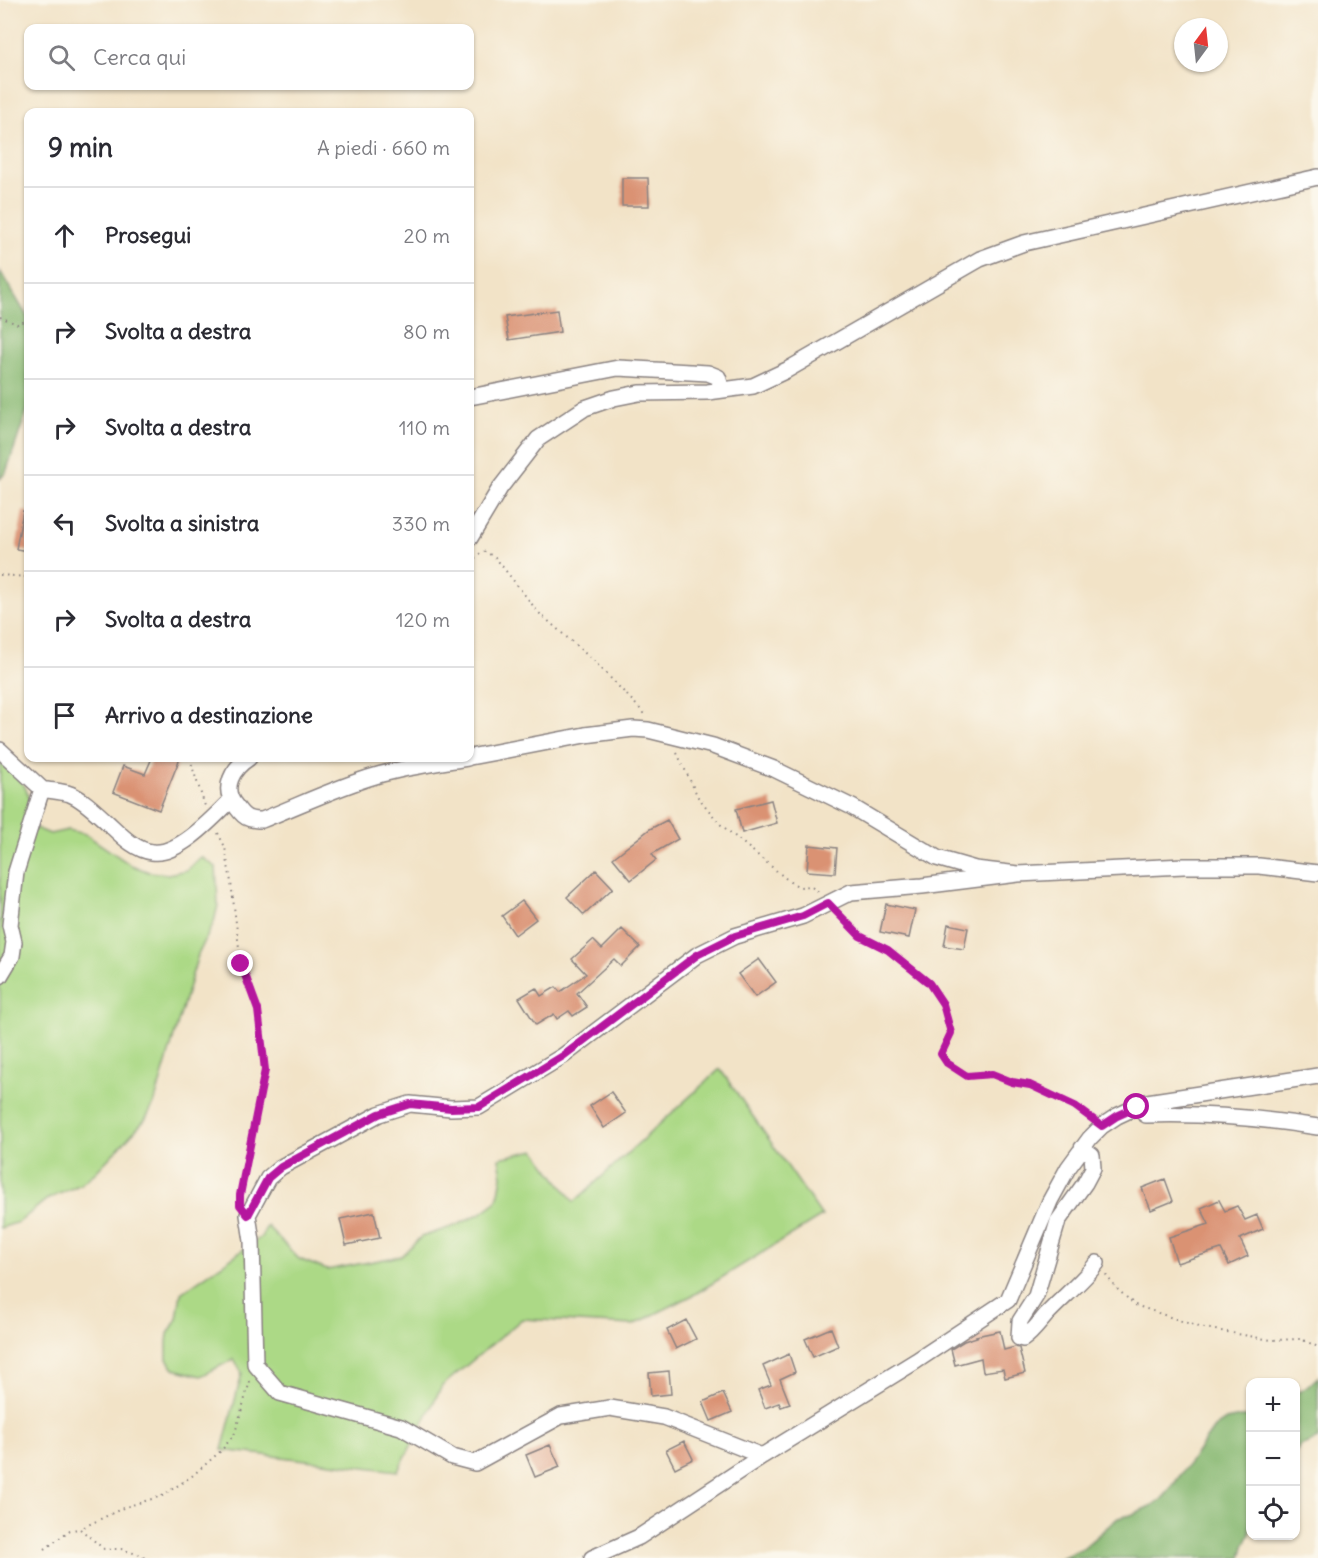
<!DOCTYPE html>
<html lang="it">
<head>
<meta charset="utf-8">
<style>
  :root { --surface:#fff; --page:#f7f7f7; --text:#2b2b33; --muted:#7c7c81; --line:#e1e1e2 }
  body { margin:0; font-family:Delius,sans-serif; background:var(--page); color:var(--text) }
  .controls { position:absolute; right:18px; bottom:18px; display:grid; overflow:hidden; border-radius:12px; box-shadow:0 2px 4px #0004 }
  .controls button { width:54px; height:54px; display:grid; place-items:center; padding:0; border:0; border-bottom:2px solid var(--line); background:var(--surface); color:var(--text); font:30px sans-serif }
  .compass { position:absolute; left:1174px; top:18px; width:54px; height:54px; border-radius:50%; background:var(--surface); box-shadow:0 2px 4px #0004; rotate:15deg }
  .stop { position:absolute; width:18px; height:18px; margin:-14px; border:4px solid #b5179e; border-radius:50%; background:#fff }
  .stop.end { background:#b5179e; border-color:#fff; box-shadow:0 2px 6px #0008 }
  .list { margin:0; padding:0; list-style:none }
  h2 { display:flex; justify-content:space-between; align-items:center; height:78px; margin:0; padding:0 24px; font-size:26px }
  h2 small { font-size:20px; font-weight:400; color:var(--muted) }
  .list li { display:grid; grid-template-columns:39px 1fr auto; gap:18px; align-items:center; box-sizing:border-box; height:96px; padding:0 24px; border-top:2px solid var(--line) }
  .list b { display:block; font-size:22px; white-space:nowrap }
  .list em { font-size:20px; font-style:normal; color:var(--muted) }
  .icon { flex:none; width:33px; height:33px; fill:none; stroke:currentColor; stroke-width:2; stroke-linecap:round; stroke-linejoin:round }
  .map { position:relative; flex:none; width:1318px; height:1558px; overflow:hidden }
  .search { position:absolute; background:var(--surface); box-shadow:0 2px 4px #0004; left:24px; top:24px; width:450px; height:66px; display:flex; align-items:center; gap:15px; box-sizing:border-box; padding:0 21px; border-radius:12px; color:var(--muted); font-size:22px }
  .panel { position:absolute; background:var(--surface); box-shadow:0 2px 4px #0004; left:24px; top:108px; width:450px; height:654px; border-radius:12px }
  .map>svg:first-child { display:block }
</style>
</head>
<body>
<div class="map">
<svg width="1318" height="1558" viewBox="0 0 1318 1558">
  <rect width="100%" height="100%" fill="#fbf7ec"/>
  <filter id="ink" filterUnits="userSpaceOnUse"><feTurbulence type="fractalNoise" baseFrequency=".0167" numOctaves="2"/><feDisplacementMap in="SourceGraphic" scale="12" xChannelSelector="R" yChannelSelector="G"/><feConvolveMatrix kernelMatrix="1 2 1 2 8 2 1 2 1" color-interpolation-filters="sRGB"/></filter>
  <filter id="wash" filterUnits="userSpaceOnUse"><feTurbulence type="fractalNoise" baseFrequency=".008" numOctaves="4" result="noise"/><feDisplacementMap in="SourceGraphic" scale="24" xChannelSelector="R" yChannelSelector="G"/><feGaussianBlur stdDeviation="1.35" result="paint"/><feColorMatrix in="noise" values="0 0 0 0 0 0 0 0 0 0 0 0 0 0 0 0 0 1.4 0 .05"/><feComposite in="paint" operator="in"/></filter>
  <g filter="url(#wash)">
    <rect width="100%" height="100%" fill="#f2e3c7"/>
    <!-- green -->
    <path fill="#acd986" stroke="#677e60" stroke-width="1.5" d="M 0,763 C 31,786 28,790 33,827 L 50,834 L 68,830 L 85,834 L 131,865 L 149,872 L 168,874 L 187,870 L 201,857 L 216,867 L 218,905 L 214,922 L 198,955 L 154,1104 L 145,1120 L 95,1173 L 79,1185 L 46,1200 L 19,1222 L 0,1228 Z
      M 720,1069 L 822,1216 L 695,1294 L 633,1325 L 522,1319 L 442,1386 L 398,1471 L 222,1450 L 242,1373 L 234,1359 L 201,1376 L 174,1369 L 167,1359 L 167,1342 L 168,1334 L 177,1319 L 181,1293 L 261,1237 L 267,1226 L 299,1259 L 327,1270 L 401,1256 L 421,1237 L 455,1226 L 481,1213 L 496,1202 L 499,1193 L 502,1176 L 499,1158 L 535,1150 L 574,1202 Z"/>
    <!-- forest -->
    <path fill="#89b973" stroke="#566e57" stroke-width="1.5" d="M 0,271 L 28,318 L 28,408 L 6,472 L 0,479 Z
      M 1318,1377 L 1318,1439 L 1300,1446 L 1296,1452 L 1296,1393 L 1306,1388 Z
      M 1241,1417 L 1250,1417 L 1250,1534 L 1244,1546 L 1241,1558 L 1061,1558 L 1083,1548 L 1118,1518 L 1131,1515 L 1159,1502 L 1169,1491 L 1214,1428 L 1226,1420 Z"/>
    <g id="blocks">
      <!-- building -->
      <path fill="#da9273" d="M 622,178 L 648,178 L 649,206 L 622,206 Z
        M 557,310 L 560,332 L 509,340 L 505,317 Z
        M 23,511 L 28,512 L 28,551 L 16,549 Z
        M 152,758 L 180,758 L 159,810 L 113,792 L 123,766 L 145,774 Z
        M 771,800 L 777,823 L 742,833 L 736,809 Z
        M 667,820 L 678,839 L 652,854 L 656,860 L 631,880 L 613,858 L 650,829 Z
        M 809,845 L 837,848 L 835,873 L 807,871 Z
        M 596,870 L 613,888 L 584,915 L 567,897 Z
        M 522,901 L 536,919 L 515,935 L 502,916 Z
        M 886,904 L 915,910 L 909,938 L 880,932 Z
        M 948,924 L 968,928 L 964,949 L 944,946 Z
        M 622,929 L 640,947 L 621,966 L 614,959 L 577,993 L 587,1007 L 573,1016 L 569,1011 L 557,1019 L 554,1014 L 536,1025 L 519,998 L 536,988 L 541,996 L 556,987 L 560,992 L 586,974 L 572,959 L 593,940 L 602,949 Z
        M 759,959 L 776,982 L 755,997 L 738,974 Z
        M 611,1092 L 626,1113 L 604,1128 L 590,1106 Z
        M 1165,1179 L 1173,1201 L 1151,1210 L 1142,1188 Z
        M 1219,1200 L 1225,1211 L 1237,1206 L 1245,1220 L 1257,1215 L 1263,1229 L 1240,1239 L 1248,1256 L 1229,1265 L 1221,1249 L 1177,1263 L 1169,1237 L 1209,1224 L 1201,1208 Z
        M 374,1212 L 380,1238 L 346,1245 L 340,1219 Z
        M 686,1320 L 696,1339 L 676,1349 L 667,1330 Z
        M 831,1328 L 838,1346 L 813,1357 L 805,1339 Z
        M 1000,1331 L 1004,1350 L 1015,1347 L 1019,1348 L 1025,1373 L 1005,1378 L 1003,1369 L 983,1372 L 981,1358 L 955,1365 L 951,1349 L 964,1341 L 977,1337 L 976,1336 Z
        M 789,1354 L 795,1372 L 780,1379 L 790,1404 L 781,1407 L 779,1403 L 765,1408 L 758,1390 L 771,1385 L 763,1366 Z
        M 669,1371 L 671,1394 L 651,1396 L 649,1373 Z
        M 723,1393 L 732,1412 L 711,1421 L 703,1402 Z
        M 684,1441 L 693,1459 L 675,1468 L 666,1450 Z
        M 550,1445 L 560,1467 L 535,1477 L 526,1455 Z"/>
    </g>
  </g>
  <g filter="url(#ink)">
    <use href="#blocks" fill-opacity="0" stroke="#8a8281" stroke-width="1.5"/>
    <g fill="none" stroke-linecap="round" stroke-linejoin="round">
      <defs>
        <path id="minor" d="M 470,397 L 618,368 L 708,373 L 718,377 L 722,390
          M 470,538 L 500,488 L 538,439 L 585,408 L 614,398 L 639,393 L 708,392 L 753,386 L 787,370 L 980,259 L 1024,243 L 1318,177
          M 0,750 L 42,789
          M 470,757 L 585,735 L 633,729 L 648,730 L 713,746 L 774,769 L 852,807 L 937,858 L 975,869 L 1018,874 L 1184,866 L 1259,866 L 1318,873
          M 249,758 C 233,768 221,788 235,805 C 239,810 242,816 248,818 C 252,820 258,820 262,820 C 300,805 337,787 375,776 C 405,767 436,763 467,758
          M 0,976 L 12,956 L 14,942 L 10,925 L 16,872 L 42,789 C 51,791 61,791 70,794 C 83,799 96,812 107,822 C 119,833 134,850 152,852 C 178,856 214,817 231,800
          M 1137,1108 L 1146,1115 C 1203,1113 1261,1118 1318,1127
          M 1082,1148 L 1092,1155 L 1093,1168 L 1085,1183 L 1058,1221 L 1036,1296 L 1020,1321 L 1019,1338 L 1023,1339 C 1032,1333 1039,1323 1046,1315 C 1063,1297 1082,1282 1097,1263
          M 762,1456 L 664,1417 L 610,1408 L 561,1416 L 475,1463 L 452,1457 L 401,1427 L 280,1393 L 255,1364 L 252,1241 L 248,1215 L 268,1178 L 281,1167 L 379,1114 L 410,1104 L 451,1108 L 479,1107 L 563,1056 L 697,955 L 735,936 L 803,916 L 851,892 L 922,886 L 1018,874
          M 592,1558 L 639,1537 L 762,1456 L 916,1361 L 1008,1300 L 1050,1201 L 1068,1168 L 1090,1138 L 1102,1126 L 1117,1116 L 1147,1102 L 1318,1076"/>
      </defs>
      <!-- minor casing -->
      <use href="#minor" stroke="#8a8281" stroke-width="18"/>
      <!-- path -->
      <path stroke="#8a8281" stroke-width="2" stroke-dasharray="1.5 4.5" stroke-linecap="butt" d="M 0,317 L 17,324 L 28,320
        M 470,562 L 483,551 L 495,557 L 538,612 L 595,662 L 645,714
        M 0,575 L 28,577
        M 677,753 L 698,797 L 720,824 L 790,882 L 800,887 L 810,886 L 819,892
        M 191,758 L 192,766 L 205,806
        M 218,833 L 225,847 L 231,882 L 241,964 L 258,1010 L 265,1070 L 240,1196
        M 838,915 L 860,936 L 888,950 L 929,983 L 943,1004 L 951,1033 L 941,1055 L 947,1063 L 967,1076 L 992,1074 L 1030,1085 L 1075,1106 L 1091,1117
        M 1106,1275 L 1116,1288 L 1135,1305 L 1199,1327 L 1271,1340 L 1301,1339 L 1318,1347
        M 45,1549 L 70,1530 L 80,1529
        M 144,1558 L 143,1556 L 121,1549 L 104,1549 L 80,1529 L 125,1507 L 162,1496 L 192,1476 L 222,1450 L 235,1433 L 250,1381"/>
      <!-- minor -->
      <use href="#minor" stroke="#fff" stroke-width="15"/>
    </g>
  </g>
  <g fill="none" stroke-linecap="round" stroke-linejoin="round" filter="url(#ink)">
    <!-- route -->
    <path stroke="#b5179e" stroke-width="8" d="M 241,964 L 258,1010 L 265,1070 L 240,1195 L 240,1205 L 248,1215 L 268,1178 L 281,1167 L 379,1114 L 410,1104 L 451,1108 L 479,1107 L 563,1056 L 697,955 L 735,936 L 803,916 L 828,903 L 860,936 L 888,950 L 929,983 L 943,1004 L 951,1033 L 941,1054 L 947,1063 L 967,1076 L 992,1074 L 1012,1082 L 1030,1085 L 1075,1106 L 1102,1126 L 1117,1116 L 1137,1107"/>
  </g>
</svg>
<div class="controls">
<button>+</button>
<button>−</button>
<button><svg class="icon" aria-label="locate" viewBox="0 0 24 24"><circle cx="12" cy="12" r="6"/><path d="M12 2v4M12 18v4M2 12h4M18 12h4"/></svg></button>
</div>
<svg class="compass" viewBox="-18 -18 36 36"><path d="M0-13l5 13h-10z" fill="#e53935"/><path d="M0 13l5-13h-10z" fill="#7c7c81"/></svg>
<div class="stop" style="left:1137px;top:1107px"></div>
<div class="stop end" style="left:241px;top:964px"></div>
<div class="search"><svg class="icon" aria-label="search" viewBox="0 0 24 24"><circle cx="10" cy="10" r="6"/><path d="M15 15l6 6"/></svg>Cerca qui</div>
<section class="panel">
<h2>9 min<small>A piedi · 660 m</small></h2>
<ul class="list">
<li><svg class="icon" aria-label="ahead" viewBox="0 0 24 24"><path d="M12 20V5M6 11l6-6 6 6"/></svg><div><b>Prosegui</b></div><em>20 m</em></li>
<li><svg class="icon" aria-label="right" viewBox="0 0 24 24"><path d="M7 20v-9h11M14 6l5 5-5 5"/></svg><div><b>Svolta a destra</b></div><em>80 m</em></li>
<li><svg class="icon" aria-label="right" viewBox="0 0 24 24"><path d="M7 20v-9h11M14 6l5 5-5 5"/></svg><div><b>Svolta a destra</b></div><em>110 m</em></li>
<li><svg class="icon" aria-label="left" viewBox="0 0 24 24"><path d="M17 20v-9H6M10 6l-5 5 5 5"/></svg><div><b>Svolta a sinistra</b></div><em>330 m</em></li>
<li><svg class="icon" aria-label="right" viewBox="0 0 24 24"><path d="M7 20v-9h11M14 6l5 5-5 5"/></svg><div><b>Svolta a destra</b></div><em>120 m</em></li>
<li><svg class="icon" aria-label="arrive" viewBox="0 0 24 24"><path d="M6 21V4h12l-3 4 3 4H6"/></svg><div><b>Arrivo a destinazione</b></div></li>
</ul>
</section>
</div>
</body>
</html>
